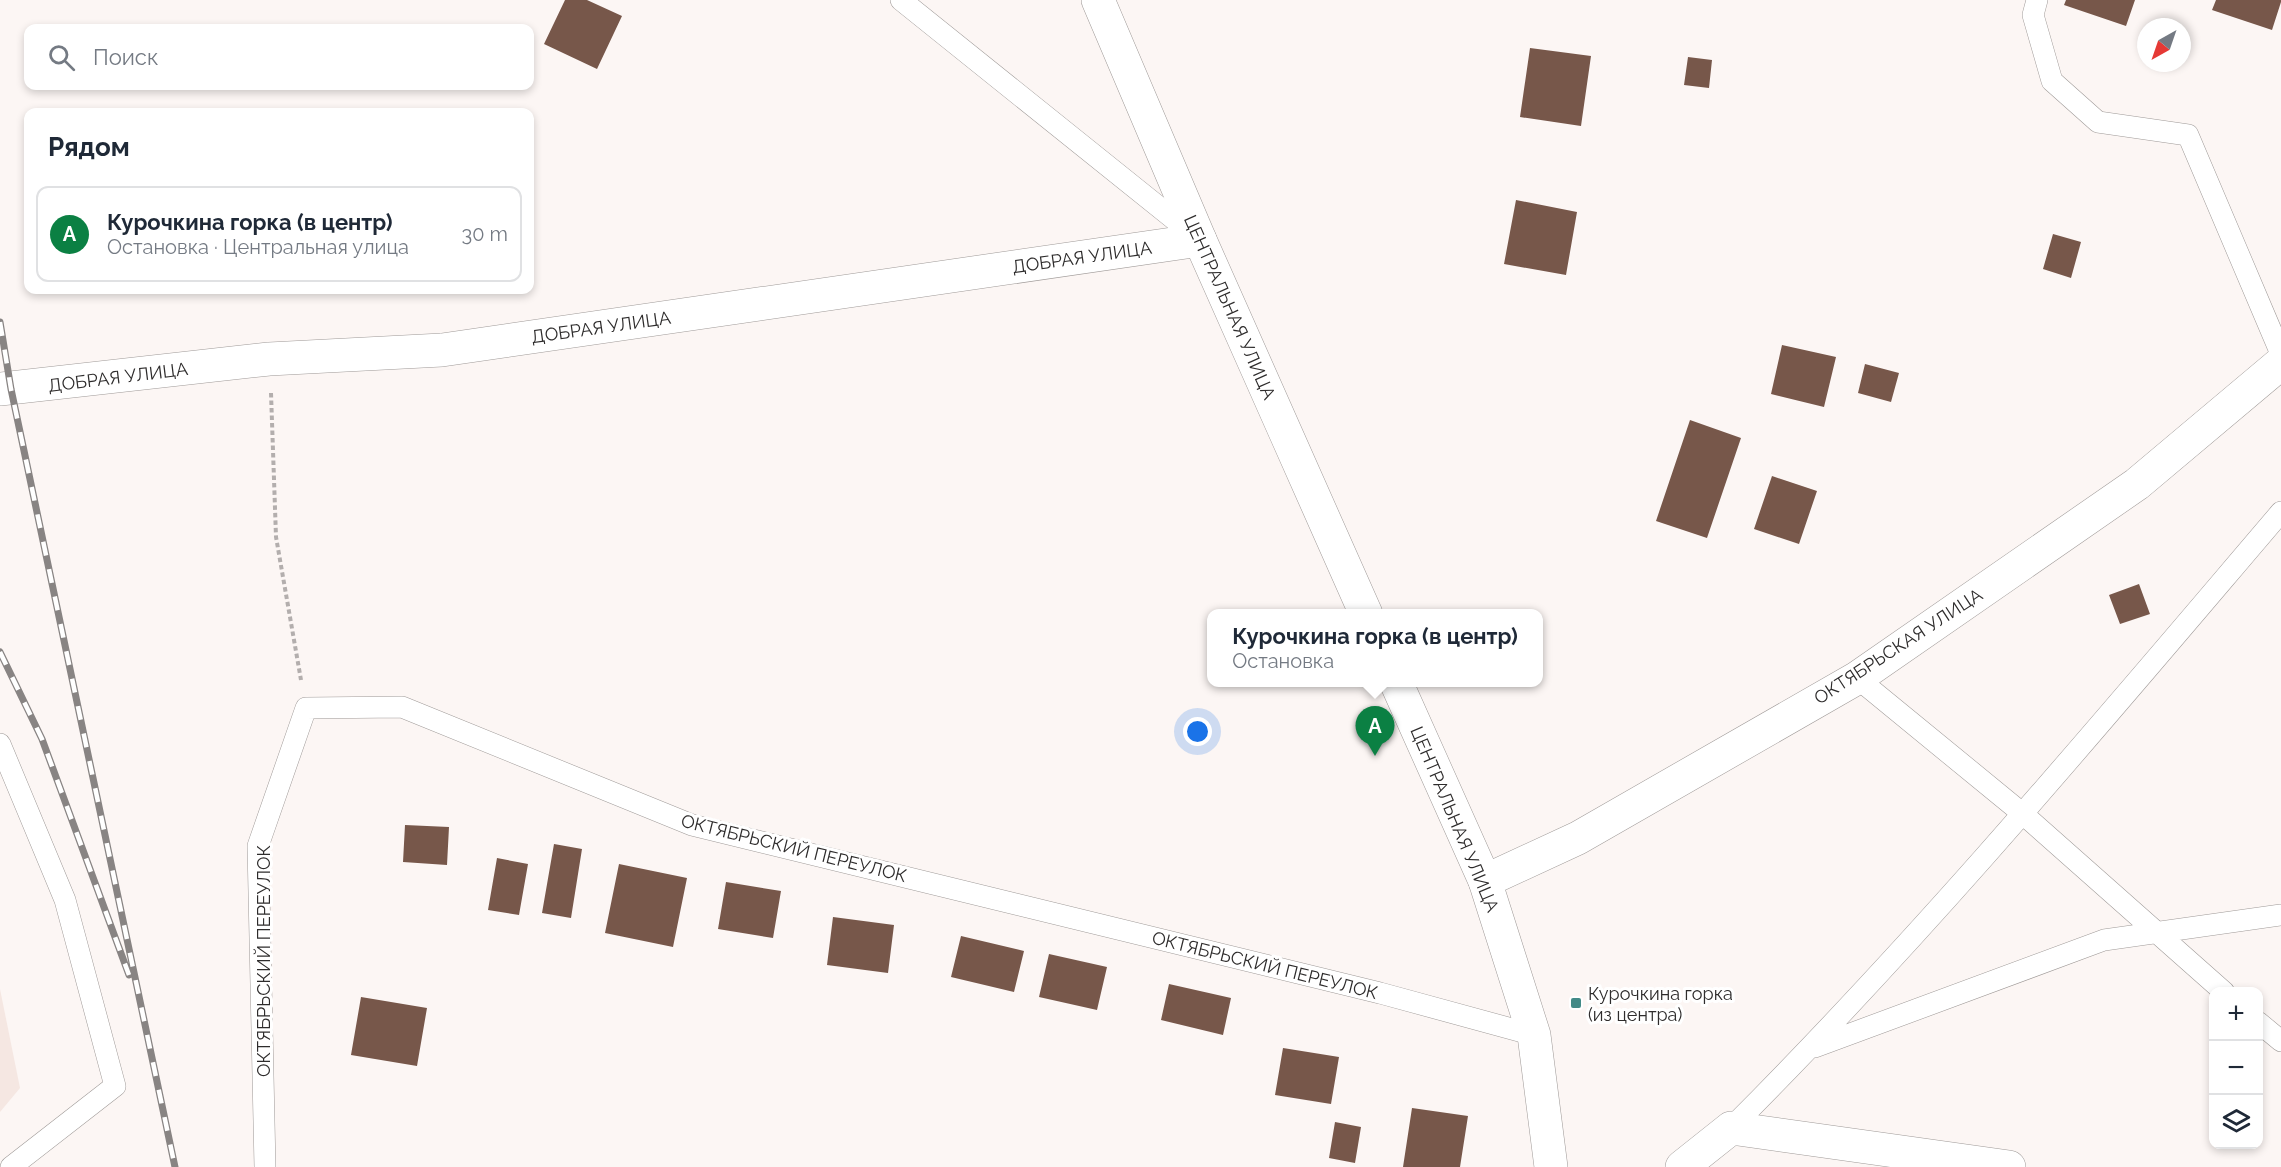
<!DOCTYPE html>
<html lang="ru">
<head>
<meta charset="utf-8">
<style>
  :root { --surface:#fff; --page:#f2f2f3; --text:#1f2937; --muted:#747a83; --line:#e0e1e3; --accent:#0b8043 }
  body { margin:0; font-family:Raleway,sans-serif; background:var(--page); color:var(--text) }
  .controls { position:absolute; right:18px; bottom:18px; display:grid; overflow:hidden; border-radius:12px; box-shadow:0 3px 9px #0003 }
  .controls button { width:54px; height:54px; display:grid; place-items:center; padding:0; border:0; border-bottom:2px solid var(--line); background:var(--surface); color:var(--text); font:30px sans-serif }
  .compass { position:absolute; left:2137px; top:18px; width:54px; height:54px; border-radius:50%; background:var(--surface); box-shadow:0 3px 9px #0003; rotate:220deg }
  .you { position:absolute; left:1198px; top:732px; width:21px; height:21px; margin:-15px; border:4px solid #fff; border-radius:50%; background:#1a73e8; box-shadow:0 0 0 9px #1a73e833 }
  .badge { display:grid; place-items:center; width:39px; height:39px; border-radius:50%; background:var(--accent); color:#fff; font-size:20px; font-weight:700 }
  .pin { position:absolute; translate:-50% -50px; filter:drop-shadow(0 2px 3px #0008) }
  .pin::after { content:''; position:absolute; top:32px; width:21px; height:18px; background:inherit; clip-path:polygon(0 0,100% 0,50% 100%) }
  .popup { position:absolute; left:1207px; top:609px; width:336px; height:78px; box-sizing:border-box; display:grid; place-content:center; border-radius:12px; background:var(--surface); filter:drop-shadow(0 2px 4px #0005); font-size:20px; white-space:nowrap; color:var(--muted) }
  .popup b { font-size:22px; color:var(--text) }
  .popup::after { content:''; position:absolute; left:50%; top:100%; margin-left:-12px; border:12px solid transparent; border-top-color:var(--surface) }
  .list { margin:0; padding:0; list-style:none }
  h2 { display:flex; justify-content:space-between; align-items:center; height:78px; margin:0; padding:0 24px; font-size:26px }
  h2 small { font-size:20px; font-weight:400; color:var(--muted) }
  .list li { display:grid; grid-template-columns:39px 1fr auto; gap:18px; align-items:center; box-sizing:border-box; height:96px; margin:0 12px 12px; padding:0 12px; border:2px solid var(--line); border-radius:12px }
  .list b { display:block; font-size:22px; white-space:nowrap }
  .list p { margin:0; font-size:20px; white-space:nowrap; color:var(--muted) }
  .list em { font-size:20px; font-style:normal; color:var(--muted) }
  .icon { flex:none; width:33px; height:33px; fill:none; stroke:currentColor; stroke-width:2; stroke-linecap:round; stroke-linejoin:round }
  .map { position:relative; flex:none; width:2281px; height:1167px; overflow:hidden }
  .search { position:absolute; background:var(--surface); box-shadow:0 3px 9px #0003; left:24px; top:24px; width:510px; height:66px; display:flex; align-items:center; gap:15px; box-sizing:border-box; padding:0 21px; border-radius:12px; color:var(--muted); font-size:22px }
  .panel { position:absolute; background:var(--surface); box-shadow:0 3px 9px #0003; left:24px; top:108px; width:510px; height:186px; border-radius:12px }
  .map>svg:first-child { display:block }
</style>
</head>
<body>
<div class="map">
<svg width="2281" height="1167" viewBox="0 0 2281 1167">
  <rect width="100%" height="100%" fill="#fcf6f4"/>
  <!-- built -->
  <path fill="#f5e7e2" d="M 0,989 L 20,1088 L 0,1112 Z"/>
  <!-- building -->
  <path fill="#77574a" d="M 565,0 L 587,0 L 622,16 L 597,69 L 544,44 Z
    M 2066,0 L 2135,0 L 2126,26 L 2064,5 Z
    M 2216,0 L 2281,0 L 2281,2 L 2272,30 L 2212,10 Z
    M 1530,48 L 1591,56 L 1581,126 L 1520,117 Z
    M 1688,57 L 1712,60 L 1709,88 L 1684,85 Z
    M 1516,200 L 1577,212 L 1566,275 L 1504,264 Z
    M 2053,234 L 2081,242 L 2071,278 L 2043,269 Z
    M 1782,345 L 1836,357 L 1824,407 L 1771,394 Z
    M 1865,364 L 1899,373 L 1891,402 L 1858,393 Z
    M 1690,420 L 1741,438 L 1707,538 L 1656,521 Z
    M 1772,476 L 1817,491 L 1799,544 L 1754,529 Z
    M 2139,584 L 2150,614 L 2120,624 L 2109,595 Z
    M 405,825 L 449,827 L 447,865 L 403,862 Z
    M 554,844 L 582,849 L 571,918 L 542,913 Z
    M 497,858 L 528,864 L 519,915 L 488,910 Z
    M 619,864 L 687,878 L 673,947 L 605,933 Z
    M 726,882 L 781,891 L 773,938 L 718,929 Z
    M 833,917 L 894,925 L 888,973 L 827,965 Z
    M 961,936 L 1024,951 L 1014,992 L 951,977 Z
    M 1049,954 L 1107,967 L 1097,1010 L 1039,997 Z
    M 1169,984 L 1231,998 L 1223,1035 L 1161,1020 Z
    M 361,997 L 427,1008 L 417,1066 L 351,1055 Z
    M 1283,1048 L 1339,1057 L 1331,1104 L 1275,1095 Z
    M 1412,1108 L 1468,1116 L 1460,1167 L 1403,1167 Z
    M 1335,1122 L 1361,1127 L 1355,1163 L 1329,1158 Z"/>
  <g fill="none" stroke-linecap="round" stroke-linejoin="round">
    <defs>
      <path id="service" d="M 901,0 L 1195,236
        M 2037,0 L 2033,15 L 2052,81 L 2098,122 L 2188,135 L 2281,354
        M 1857,678 L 2023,814 L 2224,992
        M 0,744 L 65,900 L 115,1086 L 11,1167
        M 2258,1022 L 2281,1041
        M 1815,1047 L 2104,940 L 2281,915
        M 1731,1128 C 1926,933 2102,722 2281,512
        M 265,1167 L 258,846 L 306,708 L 402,707 L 692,825 L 1380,993 L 1534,1035"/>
      <path id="minor" d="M 0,389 L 269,359 L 442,350 L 1200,240
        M 1485,881 L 1578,838 L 1857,678 L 2137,484 L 2281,363
        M 1682,1167 L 1731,1128 L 2009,1167"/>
      <path id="tertiary" d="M 1098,0 L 1200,240 L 1366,614
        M 1396,682 L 1485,881 L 1534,1035 L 1551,1167"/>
    </defs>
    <!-- service casing -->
    <use href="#service" stroke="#9f9a98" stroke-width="22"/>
    <!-- minor casing -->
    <use href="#minor" stroke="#9f9a98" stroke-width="34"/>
    <!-- tertiary casing -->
    <use href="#tertiary" stroke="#9f9a98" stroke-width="34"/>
    <!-- path -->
    <path stroke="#b3aead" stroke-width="4" stroke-dasharray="4.5 3" stroke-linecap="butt" d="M 271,393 L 276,537 L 301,680"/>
    <!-- service -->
    <use href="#service" stroke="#fff" stroke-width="21"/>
    <!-- minor -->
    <use href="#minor" stroke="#fff" stroke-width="33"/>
    <!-- tertiary -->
    <use href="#tertiary" stroke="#fff" stroke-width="33"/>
    <defs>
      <path id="rail" d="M 0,322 L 11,389 L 175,1167
        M 0,652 L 42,739 L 129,975"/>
    </defs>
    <!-- rail casing -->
    <use href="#rail" stroke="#888483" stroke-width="7"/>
    <!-- rail -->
    <use href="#rail" stroke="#fff" stroke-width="4.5" stroke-dasharray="14" stroke-linecap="butt"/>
  </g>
  <!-- markers -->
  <rect fill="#428a87" stroke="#fff" stroke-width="2" x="1570" y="997" width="12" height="12" rx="3"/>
  <g text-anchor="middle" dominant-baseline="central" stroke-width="6" stroke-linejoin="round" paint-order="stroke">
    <!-- street labels -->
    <g font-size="18" fill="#2e2c2c" stroke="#fff">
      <text transform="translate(1082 257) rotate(-8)">ДОБРАЯ УЛИЦА</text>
      <text transform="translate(1230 307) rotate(66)">ЦЕНТРАЛЬНАЯ УЛИЦА</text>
      <text transform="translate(601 327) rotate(-8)">ДОБРАЯ УЛИЦА</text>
      <text transform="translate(118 377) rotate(-7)">ДОБРАЯ УЛИЦА</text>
      <text transform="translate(1898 646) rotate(-33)">ОКТЯБРЬСКАЯ УЛИЦА</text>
      <text transform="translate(1455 819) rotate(67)">ЦЕНТРАЛЬНАЯ УЛИЦА</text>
      <text transform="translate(794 848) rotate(14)">ОКТЯБРЬСКИЙ ПЕРЕУЛОК</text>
      <text transform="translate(263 961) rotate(-90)">ОКТЯБРЬСКИЙ ПЕРЕУЛОК</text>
      <text transform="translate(1265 965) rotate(14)">ОКТЯБРЬСКИЙ ПЕРЕУЛОК</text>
    </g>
    <!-- poi labels -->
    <g font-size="18" fill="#2e2c2c" stroke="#fff" text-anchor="start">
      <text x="1588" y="993">Курочкина горка<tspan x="1588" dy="21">(из центра)</tspan></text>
    </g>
  </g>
</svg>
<div class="controls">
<button>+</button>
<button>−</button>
<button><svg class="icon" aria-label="layers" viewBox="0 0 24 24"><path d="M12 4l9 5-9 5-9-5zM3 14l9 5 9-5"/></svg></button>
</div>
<svg class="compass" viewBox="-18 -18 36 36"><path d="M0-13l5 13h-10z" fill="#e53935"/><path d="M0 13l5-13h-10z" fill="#747a83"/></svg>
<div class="you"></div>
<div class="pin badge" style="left:1375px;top:756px">A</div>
<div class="popup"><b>Курочкина горка (в центр)</b>Остановка</div>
<div class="search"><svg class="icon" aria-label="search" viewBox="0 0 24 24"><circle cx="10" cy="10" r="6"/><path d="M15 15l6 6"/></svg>Поиск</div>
<section class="panel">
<h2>Рядом<small></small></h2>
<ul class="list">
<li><span class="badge">A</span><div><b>Курочкина горка (в центр)</b><p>Остановка · Центральная улица</p></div><em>30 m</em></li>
</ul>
</section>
</div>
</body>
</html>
